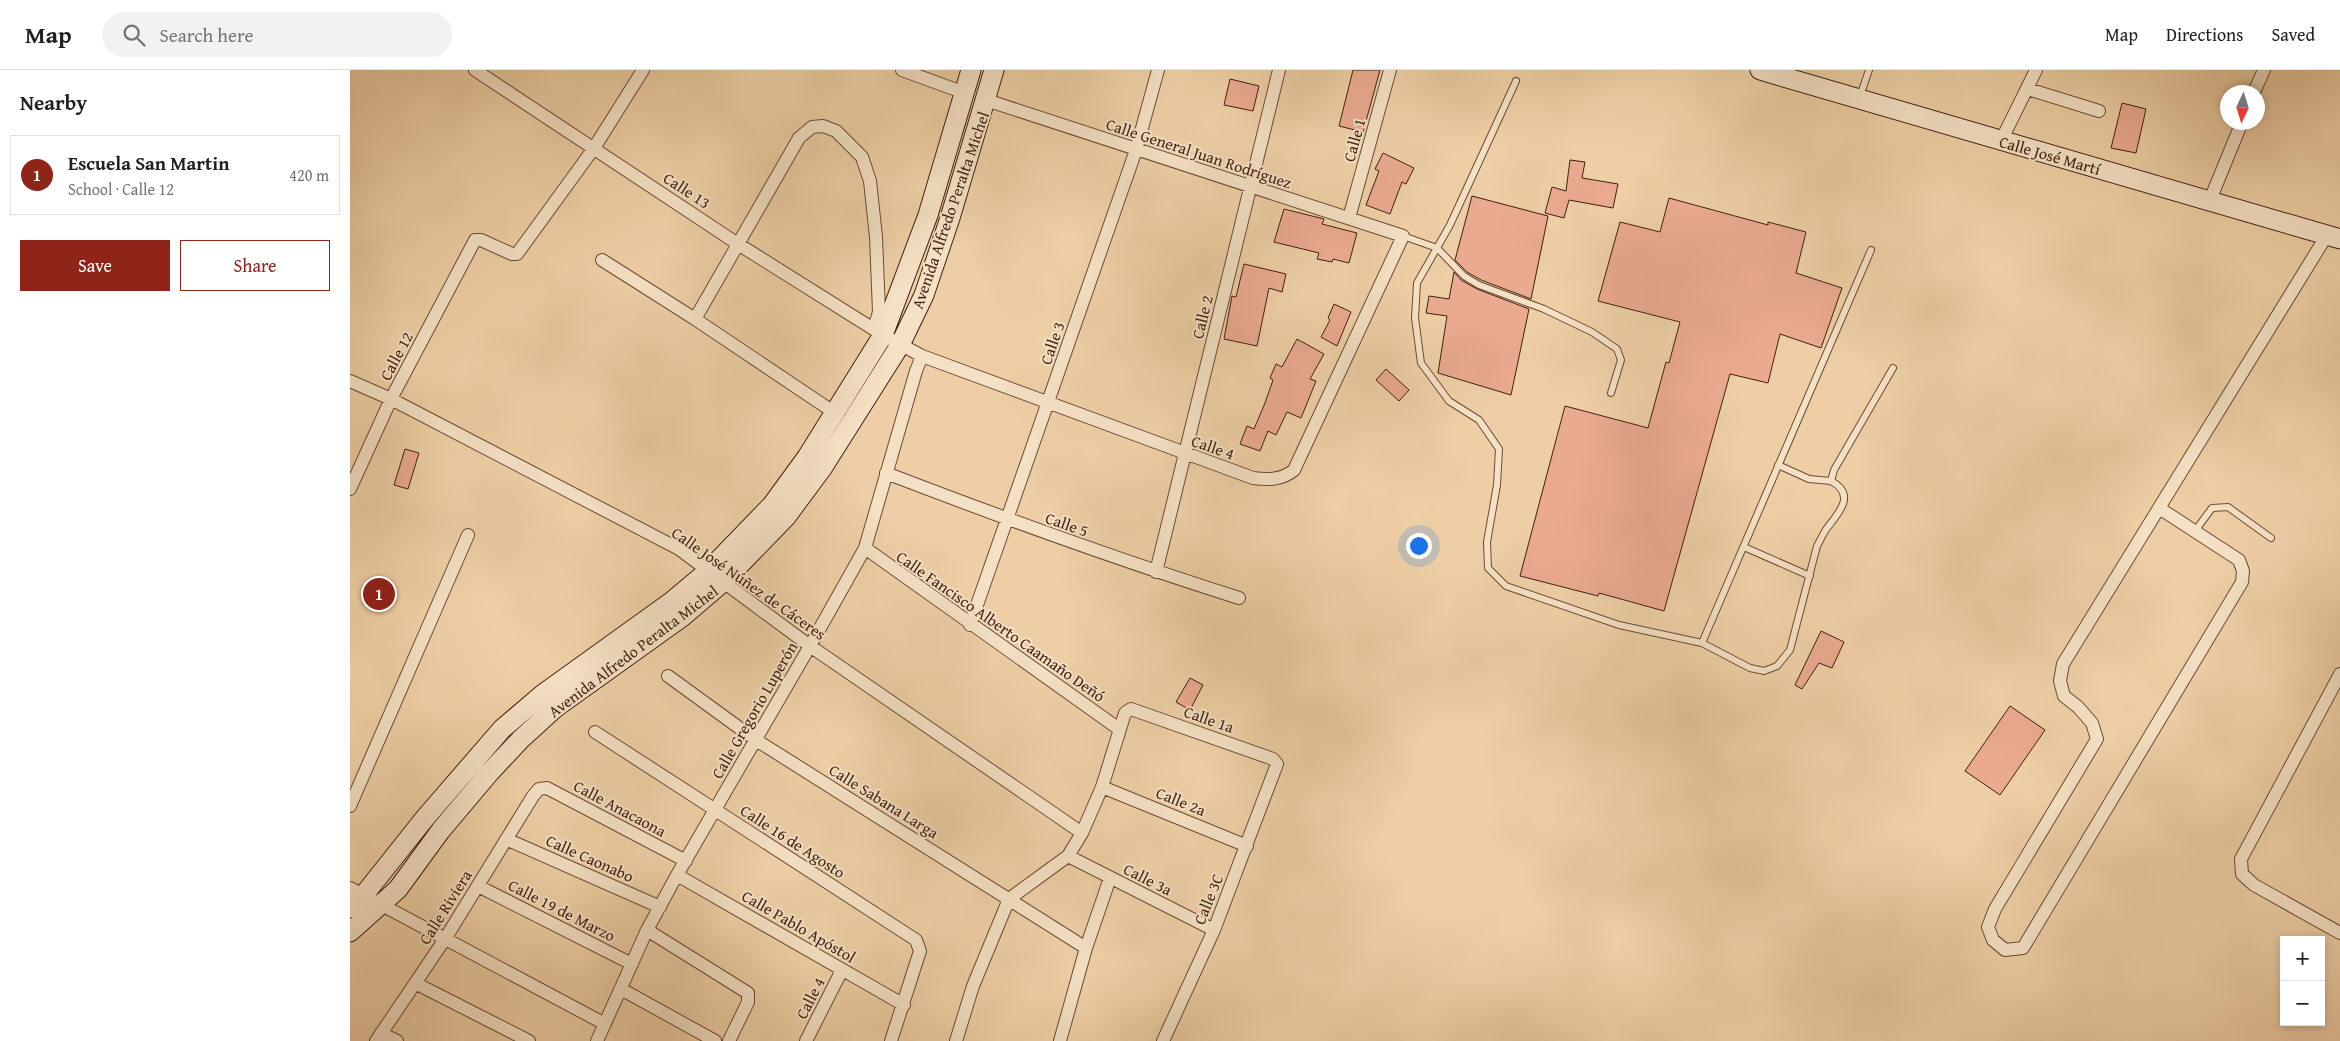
<!DOCTYPE html>
<html lang="en">
<head>
<meta charset="utf-8">
<style>
  :root { --surface:#fff; --page:#f2f2f2; --text:#202124; --muted:#757577; --line:#e0e0e0; --accent:#8f2418 }
  body { margin:0; font-family:"Gentium Book Plus",serif; background:var(--page); color:var(--text) }
  .controls { position:absolute; right:15px; bottom:15px; display:grid; overflow:hidden; border-radius:0px; box-shadow:0 2px 8px #0003 }
  .controls button { width:45px; height:45px; display:grid; place-items:center; padding:0; border:0; border-bottom:1px solid var(--line); background:var(--surface); color:var(--text); font:25px sans-serif }
  .compass { position:absolute; left:1870px; top:15px; width:45px; height:45px; border-radius:50%; background:var(--surface); box-shadow:0 2px 8px #0003; rotate:184deg }
  .you { position:absolute; left:1068px; top:475px; width:18px; height:18px; margin:-12px; border:4px solid #fff; border-radius:50%; background:#1a73e8; box-shadow:0 0 0 8px #1a73e833 }
  .badge { display:grid; place-items:center; width:32px; height:32px; border-radius:50%; background:var(--accent); color:#fff; font-size:16px; font-weight:700 }
  .pin { position:absolute; translate:-50% -50%; border:2px solid #fff; box-shadow:0 1px 5px #0006 }
  .list { margin:0; padding:0; list-style:none }
  h2 { display:flex; justify-content:space-between; align-items:center; height:65px; margin:0; padding:0 20px; font-size:21px }
  h2 small { font-size:16px; font-weight:400; color:var(--muted) }
  .list li { display:grid; grid-template-columns:32px 1fr auto; gap:15px; align-items:center; box-sizing:border-box; height:80px; margin:0 10px 10px; padding:0 10px; border:1px solid var(--line); border-radius:0px }
  .list b { display:block; font-size:19px; white-space:nowrap }
  .list p { margin:0; font-size:16px; white-space:nowrap; color:var(--muted) }
  .list em { font-size:16px; font-style:normal; color:var(--muted) }
  .actions { display:flex; gap:10px; padding:15px 20px }
  .actions a { flex:1; padding:11px 0; border:1px solid var(--accent); border-radius:0px; text-align:center; font-size:18px; color:var(--accent) }
  .actions .main { background:var(--accent); color:#fff }
  .icon { flex:none; width:28px; height:28px; fill:none; stroke:currentColor; stroke-width:2; stroke-linecap:round; stroke-linejoin:round }
  .map { position:relative; flex:none; width:1990px; height:971px; overflow:hidden }
  header { display:flex; align-items:center; gap:30px; box-sizing:border-box; height:70px; padding:0 25px; background:var(--surface); border-bottom:1px solid var(--line) }
  header strong { font-size:24px }
  nav { display:flex; gap:28px; margin-inline-start:auto; font-size:18px }
  .search { width:350px; height:45px; background:var(--page); display:flex; align-items:center; gap:12px; box-sizing:border-box; padding:0 18px; border-radius:28px; color:var(--muted); font-size:19px }
  main { display:flex }
  aside { flex:1; background:var(--surface) }
  .map>svg:first-child { display:block }
</style>
</head>
<body>
<header>
<strong>Map</strong>
<div class="search"><svg class="icon" aria-label="search" viewBox="0 0 24 24"><circle cx="10" cy="10" r="6"/><path d="M15 15l6 6"/></svg>Search here</div>
<nav><a>Map</a><a>Directions</a><a>Saved</a></nav>
</header>
<main>
<aside>
<h2>Nearby<small></small></h2>
<ul class="list">
<li><span class="badge">1</span><div><b>Escuela San Martin</b><p>School · Calle 12</p></div><em>420 m</em></li>
</ul>
<div class="actions"><a class="main">Save</a><a>Share</a></div>
</aside>
<div class="map">
<svg width="1990" height="971" viewBox="0 0 1990 971">
  <rect width="100%" height="100%" fill="#eecfa5"/>
  <filter id="stains"><feTurbulence type="fractalNoise" baseFrequency=".004" numOctaves="4"/><feColorMatrix values="0 0 0 0 .2 0 0 0 0 .09 0 0 0 0 .02 0 0 0 .5 -.17"/></filter>
  <radialGradient id="worn" r=".72"><stop offset=".6" stop-color="#630" stop-opacity="0"/><stop offset="1" stop-color="#630" stop-opacity=".3"/></radialGradient>
  <!-- building -->
  <path fill="#eaaa90" stroke="#411f0f" d="M 1003,0 L 1030,0 L 1013,62 L 989,56 Z
    M 880,9 L 909,16 L 903,41 L 874,35 Z
    M 1772,33 L 1796,39 L 1786,83 L 1761,78 Z
    M 1033,83 L 1064,98 L 1056,114 L 1052,112 L 1040,144 L 1016,135 L 1029,101 L 1025,99 Z
    M 1220,90 L 1235,92 L 1232,108 L 1268,114 L 1263,138 L 1219,130 L 1214,148 L 1195,143 L 1202,117 L 1216,121 Z
    M 1122,126 L 1198,146 L 1181,229 L 1131,210 L 1117,202 L 1105,190 Z
    M 1319,128 L 1418,155 L 1418,152 L 1456,162 L 1446,203 L 1492,218 L 1471,278 L 1430,264 L 1418,313 L 1380,304 L 1314,541 L 1249,523 L 1248,526 L 1170,506 L 1215,336 L 1298,358 L 1316,292 L 1319,293 L 1330,252 L 1248,231 L 1270,152 L 1310,162 Z
    M 934,139 L 974,149 L 972,154 L 1007,163 L 999,193 L 983,189 L 982,192 L 967,189 L 969,183 L 924,172 Z
    M 894,194 L 936,204 L 932,222 L 919,218 L 907,276 L 874,269 L 882,226 L 886,227 Z
    M 1104,202 L 1111,210 L 1127,219 L 1179,239 L 1161,325 L 1088,303 L 1097,246 L 1076,243 L 1079,226 L 1099,229 Z
    M 984,234 L 1001,242 L 987,276 L 971,267 L 980,250 L 978,248 Z
    M 947,269 L 974,284 L 960,309 L 966,311 L 951,348 L 937,342 L 926,365 L 918,361 L 910,381 L 890,374 L 897,356 L 904,359 L 915,333 L 923,310 L 920,308 L 926,294 L 932,297 Z
    M 1036,299 L 1059,320 L 1049,331 L 1026,310 Z
    M 55,379 L 69,383 L 58,419 L 44,415 Z
    M 1471,561 L 1494,572 L 1482,598 L 1469,593 L 1452,619 L 1445,615 Z
    M 840,608 L 853,615 L 840,640 L 826,632 Z
    M 1660,636 L 1695,660 L 1650,725 L 1615,701 Z"/>
  <g fill="none" stroke-linecap="round" stroke-linejoin="round">
    <defs>
      <path id="lane" d="M 1166,11 L 1100,155 L 1067,213 L 1065,248 L 1071,293 L 1099,331 L 1129,350 L 1149,379 L 1147,415 L 1137,472 L 1138,498 L 1156,516 L 1269,555 L 1352,573 L 1400,598 L 1414,601 L 1427,596 L 1440,580 L 1467,476 C 1470,471 1472,466 1475,461 C 1485,446 1509,426 1481,411 L 1484,400 L 1543,298
        M 1510,26 L 1519,0
        M 1053,166 L 1087,178 L 1114,206 L 1129,215 L 1194,239 L 1242,262 L 1267,279 L 1271,290 L 1261,323
        M 1428,395 L 1459,409 L 1481,411
        M 1845,461 L 1862,438 L 1878,437 L 1921,468
        M 1394,477 L 1460,506
        M 1352,573 L 1521,180"/>
      <path id="street" d="M 125,0 L 388,174 L 533,265 L 572,286 L 903,408 C 918,410 932,410 944,400 L 1053,166 L 636,30
        M 552,0 L 615,23
        M 1678,19 L 1749,41
        M 1904,22 L 1914,0
        M 1651,71 L 1686,0
        M 1860,130 L 1892,52
        M 999,148 L 1040,0
        M 252,190 L 345,249 L 485,343
        M 345,249 L 449,68 L 462,57 L 473,56 L 486,61 L 512,87 L 520,111 L 526,167 L 529,242 L 524,258
        M 0,311 L 41,329 L 329,479 L 460,576 L 732,763
        M 536,403 C 653,448 769,490 889,528
        M 0,419 L 41,329 L 125,170 L 131,170 L 162,184 L 167,184 L 244,78 L 293,0
        M 1809,438 L 1889,490 L 1893,501 L 1892,512 L 1673,878 L 1655,880 L 1643,870 L 1638,857 L 1645,839 L 1747,669 L 1742,653 L 1728,637 L 1714,626 L 1710,611 L 1713,594 L 1977,165
        M 515,478 L 769,659
        M 806,502 L 929,0
        M 620,555 L 786,80 L 808,0
        M 1990,604 L 1891,789 L 1892,804 L 1904,815 L 1990,863
        M 318,606 L 406,670 L 736,878
        M 245,662 L 566,870 L 570,881 L 541,971
        M 752,717 L 897,776
        M 0,736 L 118,465
        M 156,769 L 310,837
        M 718,786 L 864,860
        M 327,805 L 554,935
        M 128,816 L 282,894
        M 0,818 L 255,954
        M 297,860 L 398,923 L 398,932 L 379,971
        M 65,913 L 179,971
        M 271,919 L 365,971
        M 31,963 L 47,971
        M 26,971 L 95,869 L 183,726 L 189,719 L 197,718 L 336,791
        M 247,971 L 297,860 L 327,805 L 460,576 L 515,478 L 566,301 L 572,286
        M 456,971 L 492,900
        M 606,971 L 623,916 L 659,829 L 718,786 L 732,763 L 752,717 L 775,643 L 781,639 L 923,689 L 927,694 L 864,860 L 813,971
        M 710,971 L 736,878 L 760,808"/>
      <path id="secondary" d="M 1410,0 L 1990,169
        M 0,838 L 13,826 L 75,748 L 152,659 L 193,624 L 321,532 L 358,501 L 422,435 L 457,387 L 533,265 L 578,145 L 621,0
        M 0,862 L 48,819 L 91,760 L 140,702 L 171,669 L 205,638 L 332,547 L 373,512 L 436,447 L 473,397 L 550,275 L 574,225 L 600,148 L 644,0"/>
    </defs>
    <!-- lane casing -->
    <use href="#lane" stroke="#6c4b34" stroke-width="8"/>
    <!-- street casing -->
    <use href="#street" stroke="#6c4b34" stroke-width="14"/>
    <!-- secondary casing -->
    <use href="#secondary" stroke="#411f0f" stroke-width="21"/>
    <!-- lane -->
    <use href="#lane" stroke="#f4e0c4" stroke-width="6"/>
    <!-- street -->
    <use href="#street" stroke="#f4e0c4" stroke-width="12"/>
    <!-- secondary -->
    <use href="#secondary" stroke="#f4e0c4" stroke-width="19"/>
  </g>
  <g text-anchor="middle" dominant-baseline="central" stroke-width="4" stroke-linejoin="round" paint-order="stroke">
    <!-- street labels -->
    <g font-size="16" fill="#411f0f" stroke="#f4e0c4">
      <text transform="translate(1004 70) rotate(-75)">Calle 1</text>
      <text transform="translate(849 83) rotate(18)">Calle General Juan Rodríguez</text>
      <text transform="translate(1700 85) rotate(16)">Calle José Martí</text>
      <text transform="translate(337 120) rotate(33)">Calle 13</text>
      <text transform="translate(600 140) rotate(-71)">Avenida Alfredo Peralta Michel</text>
      <text transform="translate(852 247) rotate(-76)">Calle 2</text>
      <text transform="translate(702 273) rotate(-71)">Calle 3</text>
      <text transform="translate(46 286) rotate(-62)">Calle 12</text>
      <text transform="translate(863 377) rotate(19)">Calle 4</text>
      <text transform="translate(717 454) rotate(19)">Calle 5</text>
      <text transform="translate(399 513) rotate(35)">Calle José Núñez de Cáceres</text>
      <text transform="translate(651 556) rotate(35)">Calle Fancisco Alberto Caamaño Deñó</text>
      <text transform="translate(283 581) rotate(-37)">Avenida Alfredo Peralta Michel</text>
      <text transform="translate(404 640) rotate(-60)">Calle Gregorio Luperón</text>
      <text transform="translate(859 649) rotate(19)">Calle 1a</text>
      <text transform="translate(534 731) rotate(32)">Calle Sabana Larga</text>
      <text transform="translate(831 731) rotate(22)">Calle 2a</text>
      <text transform="translate(270 738) rotate(28)">Calle Anacaona</text>
      <text transform="translate(443 771) rotate(33)">Calle 16 de Agosto</text>
      <text transform="translate(240 788) rotate(24)">Calle Caonabo</text>
      <text transform="translate(798 809) rotate(27)">Calle 3a</text>
      <text transform="translate(858 829) rotate(-68)">Calle 3C</text>
      <text transform="translate(95 837) rotate(-58)">Calle Riviera</text>
      <text transform="translate(212 840) rotate(27)">Calle 19 de Marzo</text>
      <text transform="translate(449 856) rotate(30)">Calle Pablo Apóstol</text>
      <text transform="translate(460 928) rotate(-63)">Calle 4</text>
    </g>
  </g>
  <rect width="100%" height="100%" filter="url(#stains)"/>
  <rect width="100%" height="100%" fill="url(#worn)"/>
</svg>
<div class="controls">
<button>+</button>
<button>−</button>
</div>
<svg class="compass" viewBox="-18 -18 36 36"><path d="M0-13l5 13h-10z" fill="#e53935"/><path d="M0 13l5-13h-10z" fill="#757577"/></svg>
<div class="you"></div>
<div class="pin badge" style="left:29px;top:524px">1</div>
</div>
</main>
</body>
</html>
